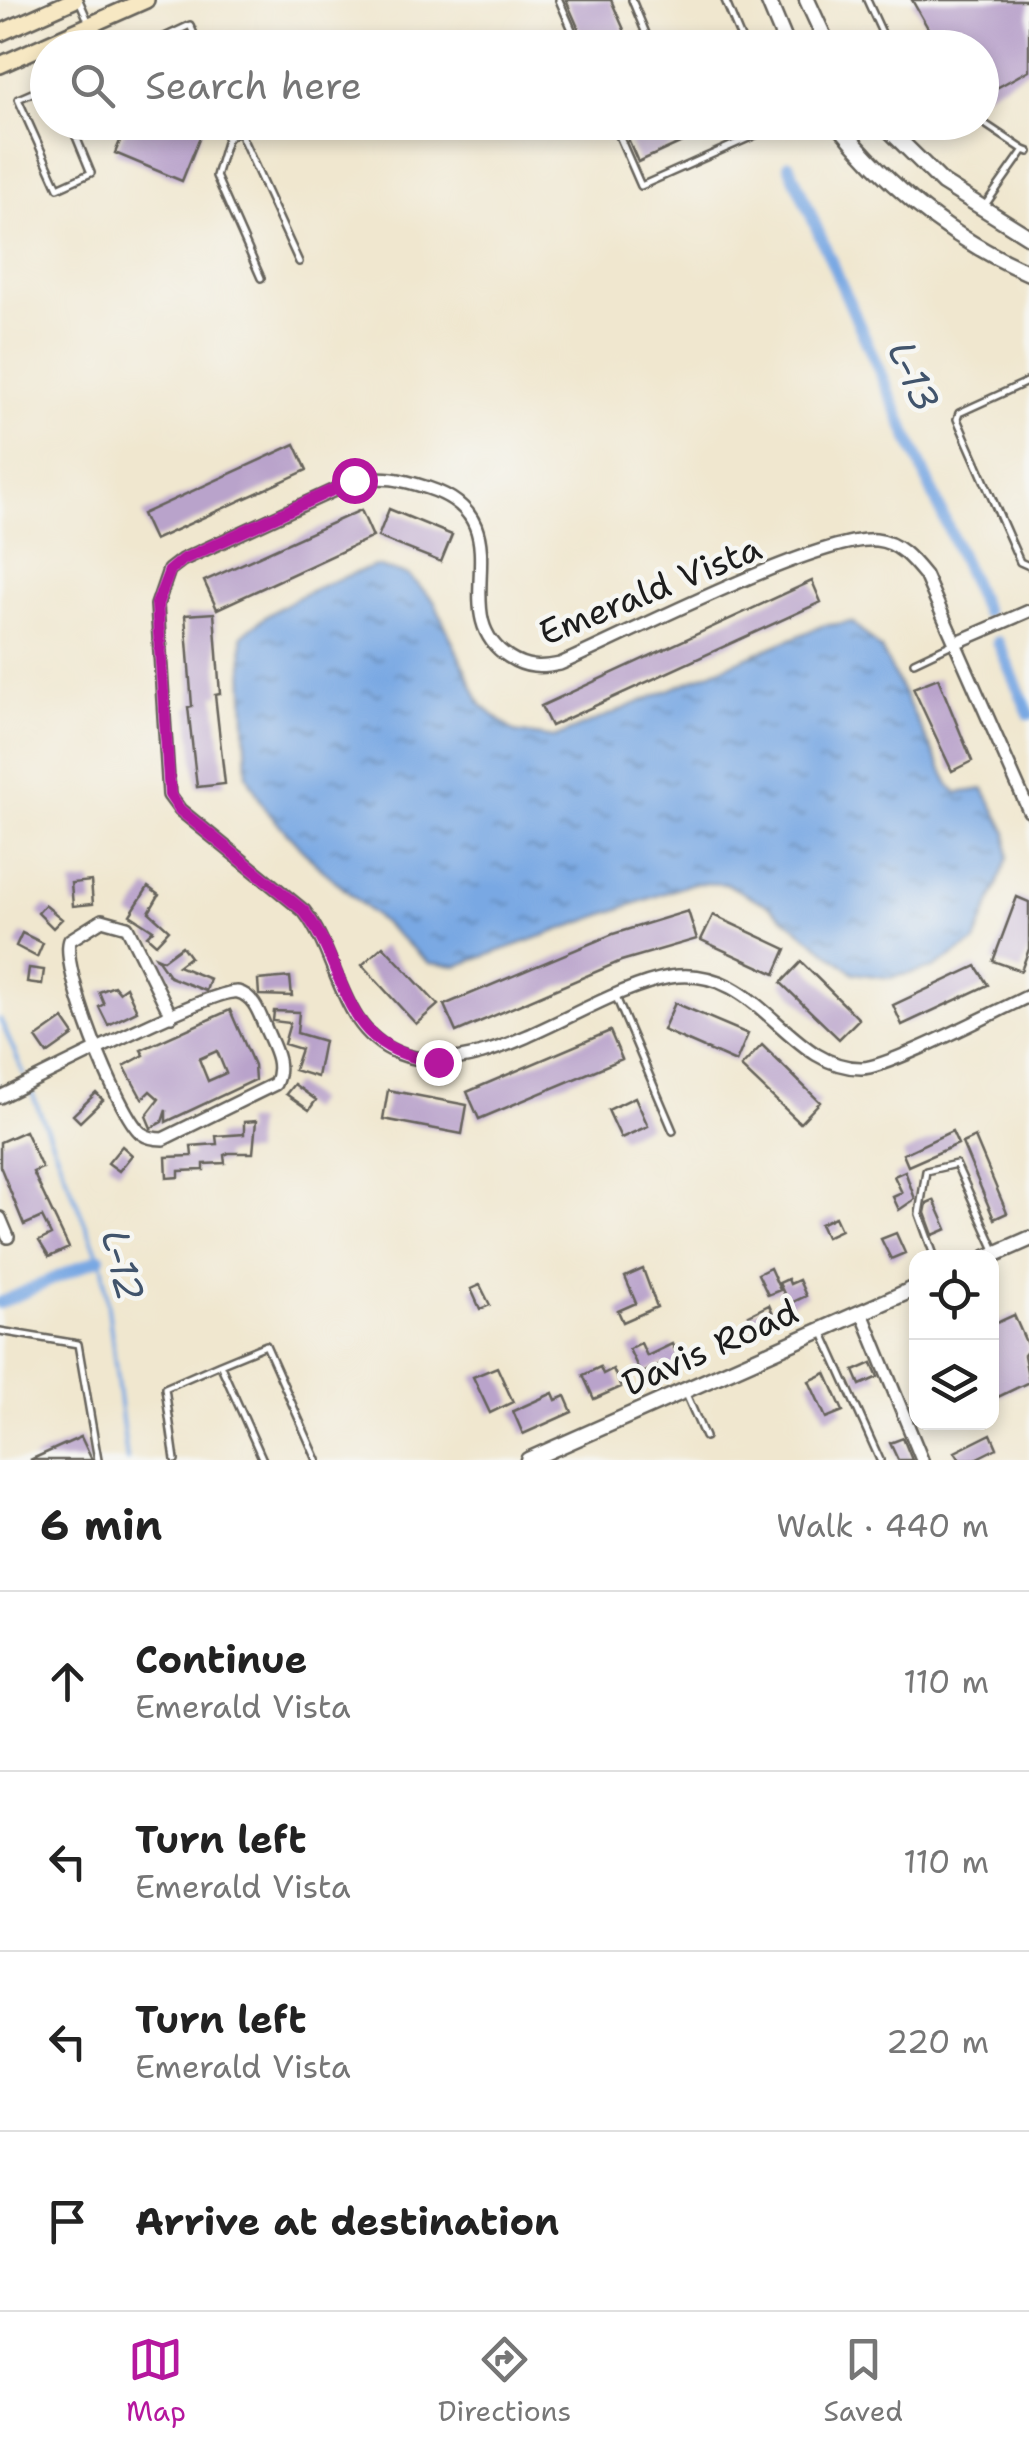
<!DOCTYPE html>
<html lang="en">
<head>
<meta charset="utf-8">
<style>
  :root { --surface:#fff; --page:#f2f2f2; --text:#222; --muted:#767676; --line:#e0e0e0; --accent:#b5179e }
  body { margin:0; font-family:"Shantell Sans",sans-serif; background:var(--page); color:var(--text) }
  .controls { position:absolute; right:30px; bottom:30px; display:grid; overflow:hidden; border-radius:20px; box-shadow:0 5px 15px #0003 }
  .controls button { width:90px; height:90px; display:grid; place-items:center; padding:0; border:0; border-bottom:2px solid var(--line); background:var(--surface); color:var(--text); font:50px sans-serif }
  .stop { position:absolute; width:30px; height:30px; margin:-22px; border:8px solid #b5179e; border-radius:50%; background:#fff }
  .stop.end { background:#b5179e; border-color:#fff; box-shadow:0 2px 10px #0008 }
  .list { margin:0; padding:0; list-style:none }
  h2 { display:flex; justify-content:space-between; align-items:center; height:130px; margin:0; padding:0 40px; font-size:42px }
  h2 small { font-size:32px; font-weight:400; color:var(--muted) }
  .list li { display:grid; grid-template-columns:65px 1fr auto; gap:30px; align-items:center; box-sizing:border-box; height:180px; padding:0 40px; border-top:2px solid var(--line) }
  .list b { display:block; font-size:38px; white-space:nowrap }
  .list p { margin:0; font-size:32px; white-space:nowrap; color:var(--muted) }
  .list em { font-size:32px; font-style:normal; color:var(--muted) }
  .icon { flex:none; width:55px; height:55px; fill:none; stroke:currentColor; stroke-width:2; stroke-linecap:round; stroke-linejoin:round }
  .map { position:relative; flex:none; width:1029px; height:1460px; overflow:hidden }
  .search { position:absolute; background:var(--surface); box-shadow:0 5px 15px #0003; left:30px; right:30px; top:30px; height:110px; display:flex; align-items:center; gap:25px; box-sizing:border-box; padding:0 35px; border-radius:55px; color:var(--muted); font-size:38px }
  .sheet { height:850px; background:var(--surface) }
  nav { display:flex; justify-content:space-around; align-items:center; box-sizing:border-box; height:140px; border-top:2px solid var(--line); background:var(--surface); font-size:28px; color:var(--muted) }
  nav a { display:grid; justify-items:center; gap:5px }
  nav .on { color:var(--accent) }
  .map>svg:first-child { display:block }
</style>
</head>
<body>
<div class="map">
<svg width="1029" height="1460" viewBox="0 0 1029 1460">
  <defs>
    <pattern id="water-ripples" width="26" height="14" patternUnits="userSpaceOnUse" patternTransform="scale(2.5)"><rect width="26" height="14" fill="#79a8e3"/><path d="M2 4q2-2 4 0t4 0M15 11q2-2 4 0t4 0" fill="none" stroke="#6288b7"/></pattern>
  </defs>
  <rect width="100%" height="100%" fill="#f6f6f2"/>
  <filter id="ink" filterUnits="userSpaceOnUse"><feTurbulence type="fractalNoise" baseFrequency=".01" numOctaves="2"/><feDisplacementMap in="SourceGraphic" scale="20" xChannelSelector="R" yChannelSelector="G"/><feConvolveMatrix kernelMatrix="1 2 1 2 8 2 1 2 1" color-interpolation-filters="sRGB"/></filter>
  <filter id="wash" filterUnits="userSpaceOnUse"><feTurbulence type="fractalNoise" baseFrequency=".0048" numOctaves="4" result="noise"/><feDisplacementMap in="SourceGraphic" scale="40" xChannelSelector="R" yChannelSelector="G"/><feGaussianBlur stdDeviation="2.25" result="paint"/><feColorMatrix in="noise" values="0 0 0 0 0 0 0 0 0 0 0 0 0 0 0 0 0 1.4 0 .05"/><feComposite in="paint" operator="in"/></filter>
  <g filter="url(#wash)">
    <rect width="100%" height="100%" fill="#f0e7cf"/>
    <!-- water -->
    <path fill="url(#water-ripples)" stroke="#4a6280" stroke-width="2.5" d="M 376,566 L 408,575 L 434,601 L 481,705 L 514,732 L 554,738 L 822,626 L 852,622 L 881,649 L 950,786 L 957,793 L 984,789 L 1007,833 L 1008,857 L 975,942 L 933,968 L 890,978 L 854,973 L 769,906 L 726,884 L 693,883 L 457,966 L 429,963 L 317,865 L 265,809 L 247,775 L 242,636 C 277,603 331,580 376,566 Z"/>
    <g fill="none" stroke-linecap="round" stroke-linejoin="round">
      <!-- stream -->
      <path stroke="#79a8e3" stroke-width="4" d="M 0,1019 L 24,1074
        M 32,1093 L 103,1267 L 127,1460"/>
      <!-- canal -->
      <path stroke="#79a8e3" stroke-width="12" d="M 789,165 L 985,612
        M 998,642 L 1029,714
        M 0,1303 L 100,1258"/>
    </g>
    <g id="blocks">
      <!-- building -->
      <path fill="#b9a3cb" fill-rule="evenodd" d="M 566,0 L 611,0 L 632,48 L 587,48 Z
        M 912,0 L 1029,0 L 1029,70 L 982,96 L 982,48 L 914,48 L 933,37 Z
        M 128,122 L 206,122 L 182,181 L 115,153 Z
        M 621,122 L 726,122 L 638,162 Z
        M 295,444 L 307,470 L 154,540 L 142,514 Z
        M 389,509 L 452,535 L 441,562 L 378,537 Z
        M 361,510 L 373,537 L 217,609 L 204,581 Z
        M 812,581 L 821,602 L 551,726 L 541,706 Z
        M 214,613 L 220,694 L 215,695 L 225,784 L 197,787 L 188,707 L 192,706 L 185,615 Z
        M 938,678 L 972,761 L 952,771 L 913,688 Z
        M 91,881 L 93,904 L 73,906 L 71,883 Z
        M 148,887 L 159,895 L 149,912 L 169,930 L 156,944 L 147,936 L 153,930 L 130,915 Z
        M 1017,897 L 1029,902 L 1029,949 L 1021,971 L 993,961 Z
        M 45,905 L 62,919 L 53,928 L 38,913 Z
        M 688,911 L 697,939 L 621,961 L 456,1032 L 444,1005 L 613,934 Z
        M 713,915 L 786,949 L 775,974 L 701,940 Z
        M 22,933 L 43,943 L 37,957 L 16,946 Z
        M 182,946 L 190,957 L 178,966 L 210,979 L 206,991 L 170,977 L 156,957 L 163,960 Z
        M 383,946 L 438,1005 L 416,1024 L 362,965 Z
        M 801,962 L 859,1019 L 839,1039 L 781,983 Z
        M 976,966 L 988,985 L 902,1025 L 893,1005 Z
        M 29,968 L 44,970 L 42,984 L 27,982 Z
        M 290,977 L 292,996 L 259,995 L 258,980 Z
        M 114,986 L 119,992 L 126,987 L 137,1011 L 108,1025 L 99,1007 L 104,1004 L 99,992 Z
        M 675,1003 L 748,1034 L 736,1062 L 663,1030 Z
        M 230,1010 L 254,1065 L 255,1080 L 166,1122 L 166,1110 L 162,1122 L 151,1128 L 146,1116 L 159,1099 L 150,1091 L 142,1099 L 124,1066 L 144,1055 L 141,1050 ZM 217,1051 L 226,1073 L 208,1081 L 199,1059 Z
        M 274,1011 L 299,1012 L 297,1033 L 324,1041 L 317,1077 L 294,1070 L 301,1049 L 284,1044 L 290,1023 L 273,1021 Z
        M 63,1019 L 74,1035 L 47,1054 L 36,1038 Z
        M 610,1031 L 622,1059 L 479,1119 L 467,1092 Z
        M 762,1045 L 820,1102 L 800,1123 L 741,1067 Z
        M 294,1084 L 316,1100 L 309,1110 L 286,1094 Z
        M 388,1090 L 467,1105 L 462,1134 L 383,1119 Z
        M 96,1093 L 103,1100 L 80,1122 L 73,1115 Z
        M 635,1097 L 648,1126 L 621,1138 L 608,1110 Z
        M 256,1121 L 253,1153 L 229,1153 L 224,1155 L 225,1163 L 204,1164 L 204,1170 L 179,1171 L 179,1177 L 167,1178 L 166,1157 L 192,1156 L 191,1146 L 217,1144 L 216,1136 L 244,1134 L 244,1122 Z
        M 25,1131 L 42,1168 L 33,1172 L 69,1248 L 49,1257 L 39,1241 L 51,1235 L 42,1217 L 24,1225 L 0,1166 L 0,1142 Z
        M 952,1131 L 958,1144 L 908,1166 L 903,1154 Z
        M 975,1137 L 1007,1213 L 994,1219 L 962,1143 Z
        M 122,1146 L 132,1155 L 119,1171 L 108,1163 Z
        M 905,1171 L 915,1199 L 899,1210 L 893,1197 L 902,1193 L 894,1176 Z
        M 934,1200 L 947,1229 L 933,1235 L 925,1213 L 927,1203 Z
        M 835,1217 L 841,1230 L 826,1237 L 820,1224 Z
        M 896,1233 L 905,1253 L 891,1259 L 881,1239 Z
        M 770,1268 L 780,1290 L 768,1295 L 758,1274 Z
        M 643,1269 L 657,1307 L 623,1322 L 618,1311 L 636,1303 L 625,1277 Z
        M 788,1279 L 790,1284 L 799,1280 L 806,1296 L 789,1304 L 779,1283 Z
        M 480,1285 L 490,1305 L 480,1309 L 471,1289 Z
        M 769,1305 L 773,1314 L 753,1323 L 749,1315 Z
        M 1014,1315 L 1029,1349 L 1024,1355 L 1029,1382 L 998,1397 L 992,1382 L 992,1325 Z
        M 641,1343 L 647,1356 L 672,1344 L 682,1365 L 667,1371 L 663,1363 L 641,1374 L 629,1349 Z
        M 872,1363 L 878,1377 L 860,1385 L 854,1371 Z
        M 497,1367 L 513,1402 L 490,1413 L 473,1377 Z
        M 600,1367 L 603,1374 L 613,1369 L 621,1387 L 594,1399 L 583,1375 Z
        M 826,1373 L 843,1411 L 826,1418 L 809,1381 Z
        M 553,1393 L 556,1400 L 565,1396 L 572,1412 L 523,1434 L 513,1411 Z
        M 991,1434 L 997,1448 L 973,1460 L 960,1460 L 955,1452 Z
        M 81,1437 L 92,1460 L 30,1460 Z
        M 903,1438 L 912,1460 L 898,1460 L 890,1443 Z"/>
    </g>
  </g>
  <g filter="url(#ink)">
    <use href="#blocks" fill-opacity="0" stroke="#66635b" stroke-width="2.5"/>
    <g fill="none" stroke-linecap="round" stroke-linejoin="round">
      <defs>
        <path id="service" d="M 79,0 L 100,48
          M 559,0 L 580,48
          M 632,0 L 652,48
          M 725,0 L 745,48
          M 867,0 L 889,48
          M 141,48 L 190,25 L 200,48
          M 48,86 L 18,99 L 58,188 L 91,173 L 70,122
          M 235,122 L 299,262
          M 613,122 L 641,186 L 778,125
          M 982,122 L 1024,150
          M 238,130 L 227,139 L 216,176 L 261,278
          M 983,208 L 1024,150 L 1029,152
          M 1029,381 L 959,413 L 957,419 L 1020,562 L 1029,566
          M 914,662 L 952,644
          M 616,997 L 673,1131
          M 935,1258 L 919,1214 L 926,1171 L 956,1164 L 995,1250
          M 0,1331 L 78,1344 L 98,1460
          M 823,1333 L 880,1460
          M 220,1364 L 266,1345 L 317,1460
          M 686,1394 L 705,1437
          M 175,1460 L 165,1388 L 220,1364 L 263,1460"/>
        <path id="minor" d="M 955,643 L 1029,611
          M 1029,811 L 925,575 C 912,559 898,542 876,540 C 822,534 622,637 560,664 C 541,668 526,668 509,657 C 440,613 529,521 428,488 C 401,479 383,475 354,481 L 182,560 L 169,570 L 157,605 L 169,795 L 180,810 L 304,911 C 339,956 339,1029 398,1053 C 481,1087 588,991 670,977 C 759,963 787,1069 862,1068 C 888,1068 998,1010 1029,996
          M 0,1097 C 34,1081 215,987 238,992 C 254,996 259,1013 265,1027 C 273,1046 285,1064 275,1084 L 163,1139 C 155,1139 148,1138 141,1133 C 118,1114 59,966 70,940 L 102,920 L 127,927 L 171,1016
          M 0,1218 L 8,1237
          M 862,1313 L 922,1460"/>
        <path id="tertiary" d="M 768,0 L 788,48
          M 807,0 L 829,48
          M 836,122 C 889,188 951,239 1029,273
          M 881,122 L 943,183 L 1029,237
          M 986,1258 L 1029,1239
          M 528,1460 L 916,1288"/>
        <path id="secondary" d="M 0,33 L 74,0
          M 0,65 L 146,0"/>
      </defs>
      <!-- service casing -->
      <use href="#service" stroke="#66635b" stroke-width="10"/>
      <!-- minor casing -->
      <use href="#minor" stroke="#66635b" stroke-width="16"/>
      <!-- tertiary casing -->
      <use href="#tertiary" stroke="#66635b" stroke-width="19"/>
      <!-- secondary casing -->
      <use href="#secondary" stroke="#66635b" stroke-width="20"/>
      <!-- service -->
      <use href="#service" stroke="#fff" stroke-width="5"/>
      <!-- minor -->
      <use href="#minor" stroke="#fff" stroke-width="11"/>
      <!-- tertiary -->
      <use href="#tertiary" stroke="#fff" stroke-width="14"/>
      <!-- secondary -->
      <use href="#secondary" stroke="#f7e8c3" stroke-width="15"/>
    </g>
  </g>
  <g fill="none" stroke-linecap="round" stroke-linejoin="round" filter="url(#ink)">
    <!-- route -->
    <path stroke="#b5179e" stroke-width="12" d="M 354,480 L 182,560 L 170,570 L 157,604 L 170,795 L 180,810 L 304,911 C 354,976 335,1048 438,1062"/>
  </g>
  <g text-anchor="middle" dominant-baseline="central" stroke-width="9" stroke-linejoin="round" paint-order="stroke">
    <!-- street labels -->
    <g font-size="35" fill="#1c1c1c" stroke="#f6f6f2">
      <text transform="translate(650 590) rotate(-22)">Emerald Vista</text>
      <text transform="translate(710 1347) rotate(-24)">Davis Road</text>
    </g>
    <!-- water labels -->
    <g font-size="38" font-style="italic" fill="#41546c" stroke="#f6f6f2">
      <text transform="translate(914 376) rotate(66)">L-13</text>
      <text transform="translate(123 1265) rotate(76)">L-12</text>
    </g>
  </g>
</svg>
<div class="controls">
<button><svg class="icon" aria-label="locate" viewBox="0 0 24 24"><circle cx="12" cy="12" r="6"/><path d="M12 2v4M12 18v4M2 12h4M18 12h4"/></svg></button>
<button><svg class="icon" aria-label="layers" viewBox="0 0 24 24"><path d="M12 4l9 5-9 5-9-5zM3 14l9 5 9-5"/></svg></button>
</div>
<div class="stop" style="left:354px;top:480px"></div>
<div class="stop end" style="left:438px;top:1062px"></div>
<div class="search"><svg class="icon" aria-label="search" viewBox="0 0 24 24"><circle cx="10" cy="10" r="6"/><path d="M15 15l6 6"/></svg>Search here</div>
</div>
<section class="sheet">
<h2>6 min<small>Walk · 440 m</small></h2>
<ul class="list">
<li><svg class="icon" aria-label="ahead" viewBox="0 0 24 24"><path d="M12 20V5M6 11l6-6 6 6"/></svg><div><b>Continue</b><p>Emerald Vista</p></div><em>110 m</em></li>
<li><svg class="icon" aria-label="left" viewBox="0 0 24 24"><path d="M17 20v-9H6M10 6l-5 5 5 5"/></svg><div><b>Turn left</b><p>Emerald Vista</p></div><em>110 m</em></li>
<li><svg class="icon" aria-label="left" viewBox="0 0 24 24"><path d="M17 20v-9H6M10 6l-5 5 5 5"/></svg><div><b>Turn left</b><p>Emerald Vista</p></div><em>220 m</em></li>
<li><svg class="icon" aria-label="arrive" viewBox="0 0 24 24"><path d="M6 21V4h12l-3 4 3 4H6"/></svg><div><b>Arrive at destination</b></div></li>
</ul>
</section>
<nav>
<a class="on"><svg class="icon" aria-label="map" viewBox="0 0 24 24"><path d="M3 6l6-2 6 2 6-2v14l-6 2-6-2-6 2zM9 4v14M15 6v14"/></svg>Map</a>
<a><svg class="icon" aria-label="directions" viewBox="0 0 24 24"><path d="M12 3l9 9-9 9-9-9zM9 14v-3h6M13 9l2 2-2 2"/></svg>Directions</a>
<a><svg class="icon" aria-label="saved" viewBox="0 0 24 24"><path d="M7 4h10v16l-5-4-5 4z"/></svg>Saved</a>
</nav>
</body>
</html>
